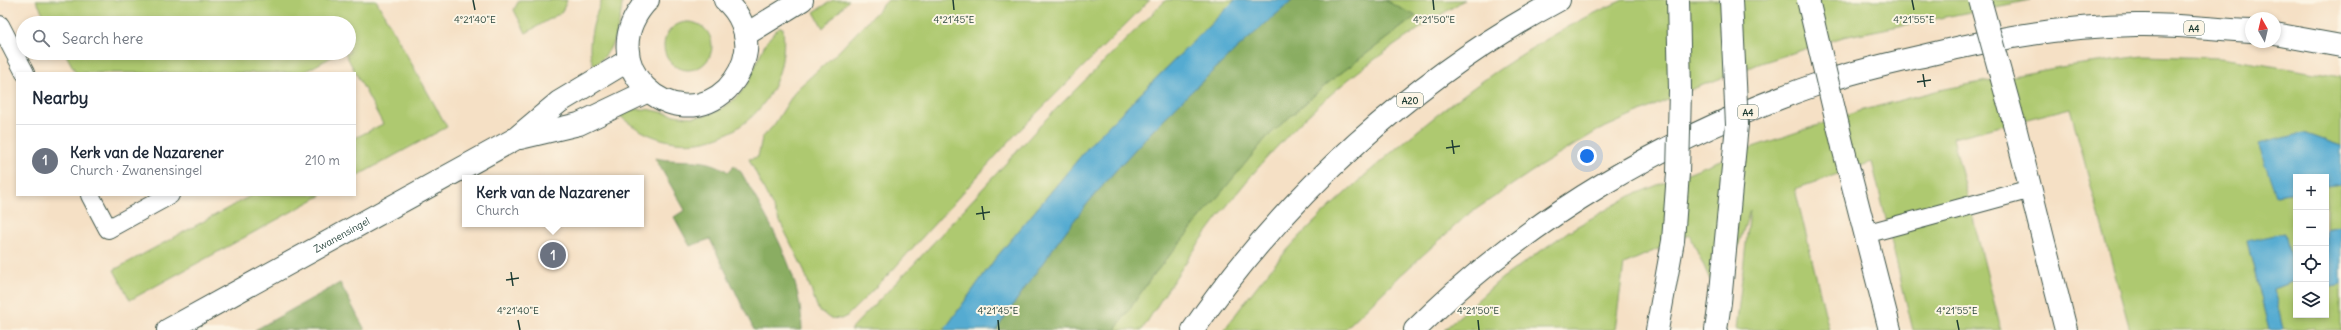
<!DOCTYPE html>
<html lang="en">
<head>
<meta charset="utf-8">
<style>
  :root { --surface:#fff; --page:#f2f2f3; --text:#1f2937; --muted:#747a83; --line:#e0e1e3; --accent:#111827 }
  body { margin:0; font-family:Delius,sans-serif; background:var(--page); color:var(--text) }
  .controls { position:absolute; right:12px; bottom:12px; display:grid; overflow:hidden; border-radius:0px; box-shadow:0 2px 6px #0003 }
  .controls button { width:36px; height:36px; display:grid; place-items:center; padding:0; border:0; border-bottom:1px solid var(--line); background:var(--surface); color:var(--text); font:20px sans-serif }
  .compass { position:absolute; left:2245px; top:12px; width:36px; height:36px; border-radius:50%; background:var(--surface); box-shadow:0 2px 6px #0003; rotate:352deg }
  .you { position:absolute; left:1587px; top:156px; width:14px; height:14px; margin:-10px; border:3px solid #fff; border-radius:50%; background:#1a73e8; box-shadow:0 0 0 6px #1a73e833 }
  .badge { display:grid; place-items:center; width:26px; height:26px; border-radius:50%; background:var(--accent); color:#fff; font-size:13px; font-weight:700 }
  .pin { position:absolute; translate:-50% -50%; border:2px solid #fff; box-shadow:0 1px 4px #0006 }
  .popup { position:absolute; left:462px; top:175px; width:182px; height:52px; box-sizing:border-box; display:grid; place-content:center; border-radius:0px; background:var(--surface); filter:drop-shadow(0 1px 3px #0005); font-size:13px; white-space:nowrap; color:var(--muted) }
  .popup b { font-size:15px; color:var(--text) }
  .popup::after { content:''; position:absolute; left:50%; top:100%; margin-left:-8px; border:8px solid transparent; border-top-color:var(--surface) }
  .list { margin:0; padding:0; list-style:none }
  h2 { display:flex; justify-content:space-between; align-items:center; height:52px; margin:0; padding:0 16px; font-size:17px }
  h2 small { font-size:13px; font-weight:400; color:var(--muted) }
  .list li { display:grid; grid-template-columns:26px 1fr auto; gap:12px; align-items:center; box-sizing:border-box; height:72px; padding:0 16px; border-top:1px solid var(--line) }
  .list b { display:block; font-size:15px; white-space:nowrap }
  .list p { margin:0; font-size:13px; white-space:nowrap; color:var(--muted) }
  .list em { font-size:13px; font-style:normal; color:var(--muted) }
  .icon { flex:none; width:22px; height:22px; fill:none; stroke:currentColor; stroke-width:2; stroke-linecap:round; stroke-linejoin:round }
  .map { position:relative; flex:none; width:2341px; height:330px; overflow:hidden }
  .search { position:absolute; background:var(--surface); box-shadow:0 2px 6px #0003; left:16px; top:16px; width:340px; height:44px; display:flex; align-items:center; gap:10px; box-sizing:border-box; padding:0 14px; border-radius:22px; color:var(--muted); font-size:15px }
  .panel { position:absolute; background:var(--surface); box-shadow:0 2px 6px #0003; left:16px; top:72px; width:340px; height:124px; border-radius:0px }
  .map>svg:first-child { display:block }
</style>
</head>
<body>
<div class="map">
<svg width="2341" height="330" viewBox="0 0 2341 330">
  <rect width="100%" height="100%" fill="#fcf5e5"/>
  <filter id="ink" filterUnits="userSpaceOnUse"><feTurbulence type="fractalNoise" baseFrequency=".025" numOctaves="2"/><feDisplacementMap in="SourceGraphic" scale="8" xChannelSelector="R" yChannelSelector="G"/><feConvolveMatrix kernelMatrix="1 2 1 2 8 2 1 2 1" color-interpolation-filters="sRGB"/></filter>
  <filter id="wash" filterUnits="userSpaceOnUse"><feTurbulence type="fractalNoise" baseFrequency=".012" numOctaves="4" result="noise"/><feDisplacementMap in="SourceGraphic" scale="16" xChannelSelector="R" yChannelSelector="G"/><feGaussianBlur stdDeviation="0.9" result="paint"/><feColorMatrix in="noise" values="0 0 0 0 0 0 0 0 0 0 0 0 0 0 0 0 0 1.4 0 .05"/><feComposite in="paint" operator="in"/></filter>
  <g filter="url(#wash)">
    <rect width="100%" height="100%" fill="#f5e0c5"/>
    <!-- green -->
    <path fill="#aec970" stroke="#668352" d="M 36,0 L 376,0 L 447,127 L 355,177 L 355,138 L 383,124 L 345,53 L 349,53 L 349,23 L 48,23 Z
      M 519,0 L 567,0 L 562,12 L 526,33 L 514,10 Z
      M 602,0 L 622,0 C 622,20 613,56 594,65 C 584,50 595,15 602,0 Z
      M 833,0 L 849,0 L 823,28 L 814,12 Z
      M 888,0 L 1150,0 L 1015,135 L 889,274 L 847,316 L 841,319 L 829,318 L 818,309 L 803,268 L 749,159 L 758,157 L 762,138 L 774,125 L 796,90 L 839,51 Z
      M 1166,0 L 1235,0 L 1095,139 L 995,259 L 944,330 L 850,330 L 914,264 L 1048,117 Z
      M 1384,0 L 1464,0 C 1425,25 1385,50 1349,79 C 1264,148 1199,237 1142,330 L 1115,330 L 1151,278 L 1267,137 L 1328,83 L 1415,17 Z
      M 1623,0 L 2031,0 L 1843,37 L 1761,63 L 1690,90 L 1597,131 L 1531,172 L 1466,216 L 1402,274 L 1344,330 L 1224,330 C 1239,310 1254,289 1270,270 C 1302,231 1340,197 1378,164 C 1452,100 1533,39 1623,0 Z
      M664 46a24 24 0 1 1 48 0a24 24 0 1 1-48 0Z
      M 780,27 L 783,28 C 793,122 691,180 619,115 C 652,95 682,134 724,107 C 760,85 751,51 780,27 Z
      M 65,53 L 339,53 L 302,73 L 76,73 Z
      M 2143,56 L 2221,58 L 2341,77 L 2341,146 L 2304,133 L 2276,195 L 2296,192 L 2296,315 L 2326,315 L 2326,288 L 2341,285 L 2341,330 L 2315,330 L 2314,327 L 2302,330 L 2283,330 L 2274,289 L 2295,281 L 2284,233 L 2247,242 L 2269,330 L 2130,330 L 2070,108 L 1953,138 L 2001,330 L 1913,330 L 1872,162 L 1795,189 L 1829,330 L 1736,330 L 1750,210 L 1720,302 L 1690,235 L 1624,264 L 1615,330 L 1444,330 L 1501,279 L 1569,231 L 1630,196 L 1753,147 L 1860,111 L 1940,90 L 2060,67 Z
      M 2341,184 L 2341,226 L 2326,229 L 2326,186 Z
      M 252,195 L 322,195 L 130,300 L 114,270 Z"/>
    <!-- forest -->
    <path fill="#8aad62" stroke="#54754b" d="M 1293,0 L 1384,0 L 1416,16 L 1328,83 L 1267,137 L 1151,278 L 1115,330 L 996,330 C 1027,285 1058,239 1092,198 C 1153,125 1221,61 1293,0 Z
      M 655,158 C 682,164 705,155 728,172 L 734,166 L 741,172 C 769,223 801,270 802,330 L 754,330 L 710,239 L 690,246 L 674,217 L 685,210 Z
      M 340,283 L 365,330 L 255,330 Z"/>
    <!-- water -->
    <path fill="#54abd1" stroke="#3a7482" d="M 1235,0 L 1293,0 C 1221,61 1153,125 1092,198 C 1058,239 1027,285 996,330 L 944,330 L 995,259 L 1095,139 Z
      M 2304,133 L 2341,146 L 2341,184 L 2326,186 L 2326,177 L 2296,177 L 2296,192 L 2276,195 L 2258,144 Z
      M 2341,226 L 2341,285 L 2326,288 L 2326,229 Z
      M 2285,233 L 2295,281 L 2274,289 L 2283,330 L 2269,330 L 2247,241 Z"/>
  </g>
  <g filter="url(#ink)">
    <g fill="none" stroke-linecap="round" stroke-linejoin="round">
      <defs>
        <path id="service" d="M 0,25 L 25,73
          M 90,195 L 108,229 L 170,195
          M 1865,234 L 2031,189"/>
        <g id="tertiary">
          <path d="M 648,0 C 588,63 674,140 727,89 C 737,78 744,66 746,51 C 748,32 740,13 725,0"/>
          <path d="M 745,35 L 802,0"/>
          <path d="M 520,138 L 579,124 L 648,91"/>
          <path id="s1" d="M 168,330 L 515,139 L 559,102 L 629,60"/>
        </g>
        <path id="motorway" d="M 2275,34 L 2341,46
          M 2013,119 L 2066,330
          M 1843,147 L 1890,330
          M 1193,330 C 1286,195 1415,77 1559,0
          M 1415,330 C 1527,218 1671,134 1821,83 C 1855,71 1892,63 1927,55 C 1995,38 2066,26 2136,25 C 2174,24 2213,29 2251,31
          M 1657,330 L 1673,241
          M 1716,330 L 1720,302"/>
      </defs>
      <!-- service casing -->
      <use href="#service" stroke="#3f554a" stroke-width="20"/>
      <!-- tertiary casing -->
      <use href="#tertiary" stroke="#3f554a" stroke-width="24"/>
      <!-- motorway casing -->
      <use href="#motorway" stroke="#3f554a" stroke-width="24"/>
      <!-- service -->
      <use href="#service" stroke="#fff" stroke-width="18"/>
      <!-- tertiary -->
      <use href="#tertiary" stroke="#fff" stroke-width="22"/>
      <!-- motorway -->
      <use href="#motorway" stroke="#fff" stroke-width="22"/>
      <defs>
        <path id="motorway-bridge" d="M 1808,0 L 1843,147
          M 1980,0 L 2013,119
          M 1673,241 L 1678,173 L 1680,90 L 1678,0
          M 1720,302 L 1737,125 L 1731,0"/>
      </defs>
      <!-- motorway-bridge casing -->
      <use href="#motorway-bridge" stroke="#3f554a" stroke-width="24" stroke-linecap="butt"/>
      <!-- motorway-bridge -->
      <use href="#motorway-bridge" stroke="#fff" stroke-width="22"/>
    </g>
  </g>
  <!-- ticks -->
  <path fill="none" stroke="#1f3d34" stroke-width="1.5" d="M 473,0 L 475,10M 953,0 L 954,10M 1433,0 L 1434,10M 1912,0 L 1914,10M 1923,74 L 1925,87M 1917,82 L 1931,80M 1452,140 L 1454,154M 1446,148 L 1460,146M 982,206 L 984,220M 976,214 L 990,212M 511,272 L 513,286M 506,280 L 519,278M 518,320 L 520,330M 998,320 L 999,330M 1478,320 L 1479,330M 1957,320 L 1959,330"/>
  <g text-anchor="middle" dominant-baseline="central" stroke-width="4" stroke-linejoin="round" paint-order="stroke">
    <!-- shield labels -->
    <g fill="#fcf5e5" stroke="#617469" stroke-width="1">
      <rect x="2184" y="21" width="20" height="14" rx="3"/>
      <rect x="1397" y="93" width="26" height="14" rx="3"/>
      <rect x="1738" y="105" width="20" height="14" rx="3"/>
    </g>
    <g font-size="9" font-weight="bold" fill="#1f3d34">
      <text x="2194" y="28">A4</text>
      <text x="1410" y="100">A20</text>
      <text x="1748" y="112">A4</text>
    </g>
    <!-- street labels -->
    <g font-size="10" fill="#1f3d34" stroke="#fcf5e5">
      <text stroke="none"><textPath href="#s1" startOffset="198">Zwanensingel</textPath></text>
    </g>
  </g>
  <g font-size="10" text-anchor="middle" fill="#1f3d34" stroke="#fcf5e5" stroke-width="4" stroke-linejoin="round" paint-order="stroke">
    <text x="475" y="23">4°21'40"E</text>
    <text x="954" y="23">4°21'45"E</text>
    <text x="1434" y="23">4°21'50"E</text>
    <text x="1914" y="23">4°21'55"E</text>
    <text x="518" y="314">4°21'40"E</text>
    <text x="998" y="314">4°21'45"E</text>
    <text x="1478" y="314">4°21'50"E</text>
    <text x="1957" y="314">4°21'55"E</text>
  </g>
</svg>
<div class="controls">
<button>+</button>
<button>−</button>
<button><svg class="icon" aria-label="locate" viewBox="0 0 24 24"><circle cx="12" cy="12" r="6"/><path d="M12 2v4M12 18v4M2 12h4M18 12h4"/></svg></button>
<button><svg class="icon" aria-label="layers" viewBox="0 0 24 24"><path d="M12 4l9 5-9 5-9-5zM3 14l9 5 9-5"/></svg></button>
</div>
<svg class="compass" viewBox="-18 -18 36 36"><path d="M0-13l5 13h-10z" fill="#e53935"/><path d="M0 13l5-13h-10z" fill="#747a83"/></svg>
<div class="you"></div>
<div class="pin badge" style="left:553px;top:255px;background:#6b7280">1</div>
<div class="popup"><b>Kerk van de Nazarener</b>Church</div>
<div class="search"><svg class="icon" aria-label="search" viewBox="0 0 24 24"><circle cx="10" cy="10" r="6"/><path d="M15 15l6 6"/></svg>Search here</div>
<section class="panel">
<h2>Nearby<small></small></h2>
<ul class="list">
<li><span class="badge" style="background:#6b7280">1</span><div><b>Kerk van de Nazarener</b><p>Church · Zwanensingel</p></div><em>210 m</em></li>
</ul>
</section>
</div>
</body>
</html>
